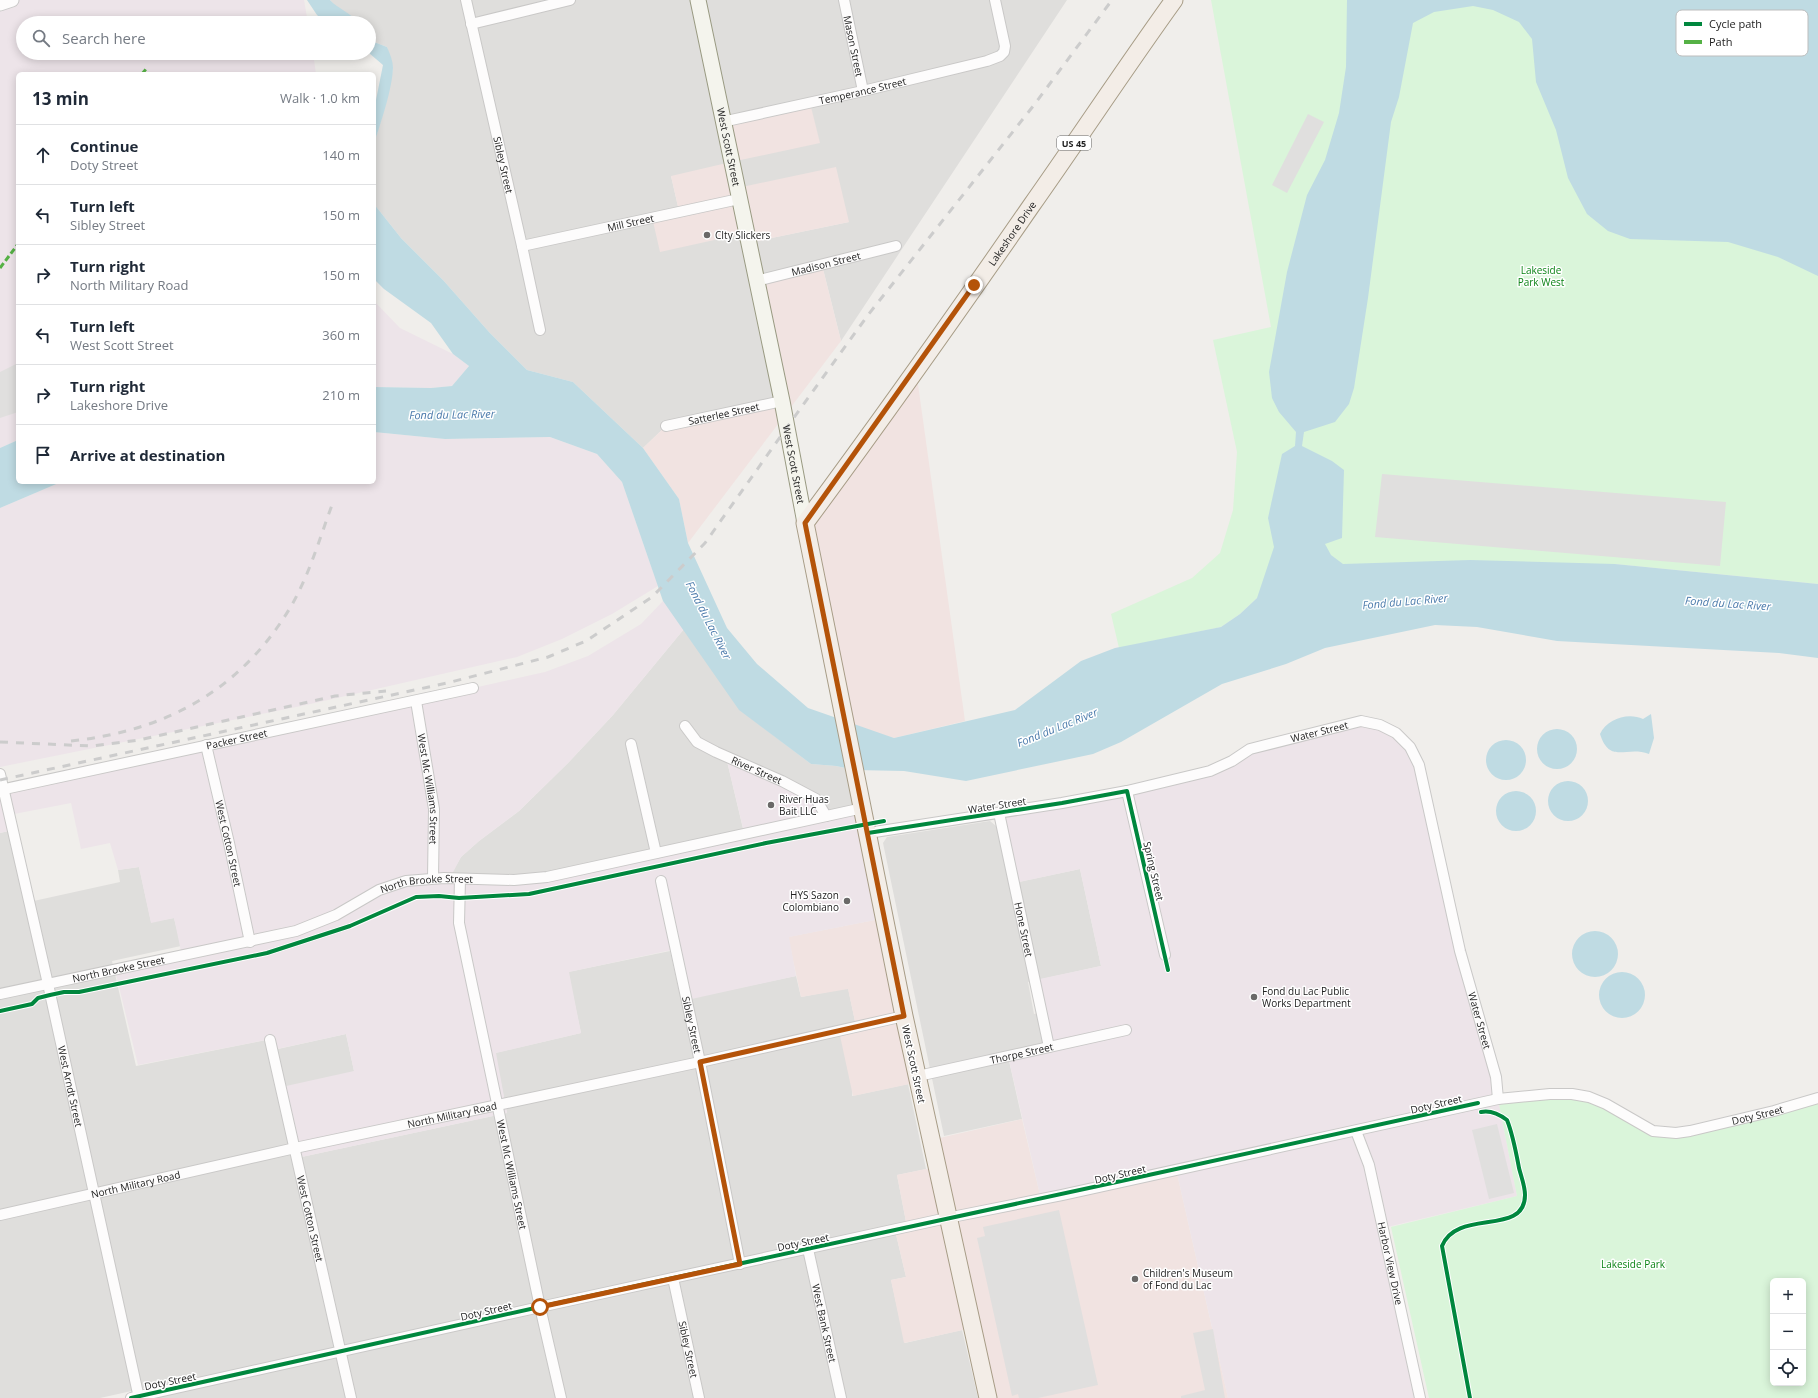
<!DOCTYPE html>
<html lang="en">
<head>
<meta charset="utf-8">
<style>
  :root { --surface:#fff; --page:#f2f2f3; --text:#1f2937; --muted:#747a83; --line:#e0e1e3 }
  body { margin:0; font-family:"Open Sans",sans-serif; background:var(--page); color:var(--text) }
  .controls { position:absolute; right:12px; bottom:12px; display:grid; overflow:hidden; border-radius:6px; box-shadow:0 2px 10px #0003 }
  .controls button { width:36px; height:36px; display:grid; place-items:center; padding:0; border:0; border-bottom:1px solid var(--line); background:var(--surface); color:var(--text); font:20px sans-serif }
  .stop { position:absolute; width:12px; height:12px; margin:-9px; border:3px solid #b45309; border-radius:50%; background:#fff }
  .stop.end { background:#b45309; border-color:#fff; box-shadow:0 1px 4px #0008 }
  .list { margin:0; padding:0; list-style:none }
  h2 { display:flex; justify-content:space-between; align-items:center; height:52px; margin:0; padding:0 16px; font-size:17px }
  h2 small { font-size:13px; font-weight:400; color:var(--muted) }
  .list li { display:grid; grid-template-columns:26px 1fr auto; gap:12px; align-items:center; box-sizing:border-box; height:60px; padding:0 16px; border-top:1px solid var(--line) }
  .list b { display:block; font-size:15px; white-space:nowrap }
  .list p { margin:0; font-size:13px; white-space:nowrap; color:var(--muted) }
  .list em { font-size:13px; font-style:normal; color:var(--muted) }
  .icon { flex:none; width:22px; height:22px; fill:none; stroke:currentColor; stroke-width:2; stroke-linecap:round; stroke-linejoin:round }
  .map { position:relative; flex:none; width:1818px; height:1398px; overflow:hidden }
  .search { position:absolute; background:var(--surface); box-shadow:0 2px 10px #0003; left:16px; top:16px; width:360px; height:44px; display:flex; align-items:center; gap:10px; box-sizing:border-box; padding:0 14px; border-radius:22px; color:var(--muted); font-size:15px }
  .panel { position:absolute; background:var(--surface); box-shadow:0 2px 10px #0003; left:16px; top:72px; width:360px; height:412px; border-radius:6px }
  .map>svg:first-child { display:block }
</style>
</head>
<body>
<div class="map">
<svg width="1818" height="1398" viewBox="0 0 1818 1398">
  <rect width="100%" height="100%" fill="#f0eeeb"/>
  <!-- residential -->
  <path fill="#dfdedc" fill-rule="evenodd" d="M 330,0 L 1067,0 L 841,341 L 822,265 L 782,401 L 666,426 L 643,448 L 573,382 L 527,370 L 489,332 L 443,280 L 401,238 L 374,204 L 374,144 L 387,99 L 393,69 L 387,47 L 369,40 L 369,23 L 358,23 L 355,18 L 336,7 ZM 671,176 L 737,188 L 849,222 L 748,243 L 746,233 L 679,211 Z
    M 684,629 L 740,710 L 811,764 L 836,766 L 855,770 L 863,808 L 826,816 L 726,757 L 744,833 L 547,877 L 449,878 L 461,857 L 479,841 L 519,811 L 568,763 L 613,715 Z
    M 990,821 L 996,826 L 997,828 L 1009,884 L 1080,869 L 1101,966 L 1028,982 L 1034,1014 L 1135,992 L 1142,1023 L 1007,1052 L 1022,1119 L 944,1136 L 883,843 L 887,837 Z
    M 13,830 L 29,902 L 120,882 L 118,870 L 139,867 L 151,922 L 174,918 L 181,946 L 112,961 L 136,1066 L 266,1040 L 269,1051 L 346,1034 L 354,1071 L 292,1159 L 507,1113 L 495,1053 L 581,1033 L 568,972 L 670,951 L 681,1000 L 796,976 L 801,997 L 848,988 L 856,1026 L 852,1096 L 908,1084 L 926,1169 L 897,1175 L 907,1227 L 895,1230 L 906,1277 L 891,1280 L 905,1343 L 962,1330 L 978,1398 L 147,1398 L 145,1388 L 100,1398 L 0,1398 L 0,833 Z"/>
  <!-- commercial -->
  <path fill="#f1e3e1" d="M 810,103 L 820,143 L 731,162 L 737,188 L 836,167 L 849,222 L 748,243 L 746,233 L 660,252 L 652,217 L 679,211 L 671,176 L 731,162 L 722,122 Z
    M 822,265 L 841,341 L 688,543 L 679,499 L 643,448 L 666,426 L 782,401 L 756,281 Z
    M 916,370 L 965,721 L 894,738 L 845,723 L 805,523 Z
    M 885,918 L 919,1082 L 853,1096 L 839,1031 L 856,1026 L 848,989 L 801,997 L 788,937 Z
    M 1022,1119 L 1041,1199 L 1176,1169 L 1228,1398 L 988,1398 L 972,1328 L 904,1343 L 891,1280 L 906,1277 L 895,1230 L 907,1227 L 897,1175 L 926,1169 L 937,1169 L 931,1140 Z"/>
  <!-- industrial -->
  <path fill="#ede4e9" d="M 12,0 L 304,0 L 308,23 L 23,23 L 23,53 L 313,53 L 316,74 L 18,74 L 18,440 L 0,448 L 0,4 Z
    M 374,301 L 400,328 L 453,354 L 469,366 L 452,386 L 431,388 L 374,387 Z
    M 374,432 L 445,439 L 550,437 L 597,454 L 622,482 L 658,586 L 612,614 L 562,639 L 517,657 L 306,705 L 0,767 L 0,508 L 61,482 L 374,482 Z
    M 663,601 L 684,629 L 613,715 L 568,763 L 519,811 L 479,841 L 461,857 L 450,878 L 528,880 L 744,832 L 726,757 L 816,799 L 826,816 L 863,808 L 885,918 L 789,937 L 796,976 L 687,1000 L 676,949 L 569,972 L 581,1033 L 496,1053 L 507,1113 L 292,1159 L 277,1088 L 354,1071 L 346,1034 L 268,1051 L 266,1040 L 138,1065 L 115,970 L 182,956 L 174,918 L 151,923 L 139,867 L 118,870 L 110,843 L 81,849 L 71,803 L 9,815 L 13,830 L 0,833 L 0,790 L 416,701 L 545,672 L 588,656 L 641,624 Z
    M 1361,721 L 1366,721 L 1410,747 L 1498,1099 L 1517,1196 L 1383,1228 L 1420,1398 L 1228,1398 L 1176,1169 L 1041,1199 L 1008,1056 L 1049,1047 L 1035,980 L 1101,966 L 1080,869 L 1015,883 L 1000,813 L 1127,791 Z"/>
  <!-- park -->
  <path fill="#daf5da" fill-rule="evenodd" d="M 1211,0 L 1818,0 L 1818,584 L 1615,564 L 1257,598 L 1240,614 L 1221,627 L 1119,648 L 1111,614 L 1192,578 L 1220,553 L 1233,510 L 1237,452 L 1213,340 L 1271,327 Z
    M 1572,1094 L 1664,1133 L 1818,1098 L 1818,1398 L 1429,1398 L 1391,1227 L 1517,1196 L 1498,1099 ZM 1773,1281 L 1803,1281 L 1803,1383 L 1773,1383 Z"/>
  <!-- parking -->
  <path fill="#e0dfde" d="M 1308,114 L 1324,122 L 1287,193 L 1272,185 Z
    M 18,363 L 18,412 L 0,418 L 0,372 Z
    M 1382,474 L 1726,502 L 1720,566 L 1375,537 Z
    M 1497,1124 L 1514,1193 L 1489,1199 L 1472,1130 Z
    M 1059,1210 L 1098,1385 L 1038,1398 L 1019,1398 L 1018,1394 L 1012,1396 L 977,1238 L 985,1236 L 983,1227 Z
    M 1213,1329 L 1225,1398 L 1181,1398 L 1181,1396 L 1205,1390 L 1193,1333 Z"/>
  <!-- water -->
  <path fill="#bfdbe3" d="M 307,0 L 330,0 C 338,9 352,13 358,23 L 326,23 L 317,15 Z
    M 1347,0 L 1818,0 L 1818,276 L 1778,257 L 1728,242 L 1630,239 L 1608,231 L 1587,214 L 1568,178 L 1556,130 L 1536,82 L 1532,39 L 1519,22 L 1493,10 L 1473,6 L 1434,12 L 1413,23 L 1399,97 L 1391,122 L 1368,298 L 1354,388 L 1349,404 L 1335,422 L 1304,432 L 1302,446 L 1332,461 L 1344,470 L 1342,538 L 1325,544 L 1331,555 L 1343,564 L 1470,560 L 1615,564 L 1818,584 L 1818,658 L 1779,653 L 1557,641 L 1477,627 L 1435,625 L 1325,648 L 1286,664 L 1222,684 L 1121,742 L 1093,754 L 966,781 L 904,771 L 855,770 L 836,766 L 811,764 L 739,710 L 663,601 L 622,482 L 597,454 L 550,437 L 445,439 L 374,432 L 374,387 L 431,388 L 452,386 L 469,366 L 453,354 L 431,323 L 384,289 L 374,279 L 374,204 L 401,238 L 443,280 L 489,332 L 527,370 L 573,382 L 643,448 L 679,499 L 688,543 L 727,628 L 757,664 L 808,708 L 894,738 L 1015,710 L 1081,661 L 1115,648 L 1221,627 L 1240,614 L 1257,598 L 1274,547 L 1268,518 L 1282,454 L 1295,446 L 1296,432 L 1279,412 L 1272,398 L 1269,372 L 1287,272 L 1307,195 L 1325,160 L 1339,113 L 1346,67 Z
    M 369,40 L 387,47 C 390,54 393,61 393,68 C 392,90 381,122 374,144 L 374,110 L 383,65 L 369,53 Z
    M 18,440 L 18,482 L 61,482 L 0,508 L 0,448 Z
    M 1651,714 L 1654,738 L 1649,754 C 1626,745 1610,765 1600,734 C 1607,719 1628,712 1643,719 Z
    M1537 749a20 20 0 1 1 40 0a20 20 0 1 1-40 0Z
    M1486 760a20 20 0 1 1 40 0a20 20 0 1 1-40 0Z
    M1548 801a20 20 0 1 1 40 0a20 20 0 1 1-40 0Z
    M1496 811a20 20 0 1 1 40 0a20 20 0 1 1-40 0Z
    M1572 954a23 23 0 1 1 46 0a23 23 0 1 1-46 0Z
    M1599 995a23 23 0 1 1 46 0a23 23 0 1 1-46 0Z"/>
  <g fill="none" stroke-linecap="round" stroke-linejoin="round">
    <defs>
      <g id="minor">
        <path id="s1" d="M 466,0 L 522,246 L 540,330"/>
        <path id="s2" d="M 844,0 L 863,91"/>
        <path d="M 471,24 L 570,0"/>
        <path id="s3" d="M 722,122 L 863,91 L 987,61 L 1000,56 L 1004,52 L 1005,46 L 995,0"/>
        <path id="s4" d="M 522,246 L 739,199"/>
        <path id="s5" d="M 756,281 L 896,246"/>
        <path id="s6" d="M 666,426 L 782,401"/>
        <path id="s7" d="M 416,701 L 434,809 L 433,878"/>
        <path id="s8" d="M 685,726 L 697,742 L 716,752 L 782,781 L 816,799 L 826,816"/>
        <path d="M 631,744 L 656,853"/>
        <path id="s9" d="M 206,745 L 229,843 L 250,942"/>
        <path id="s10" d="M 0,774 L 48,984 L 139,1398"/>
        <path id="s11" d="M 0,790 L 473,688"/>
        <path d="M 1127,791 L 1165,955"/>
        <path id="s12" d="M 999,813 L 1049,1047"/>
        <path id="s13" d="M 868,833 L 1062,803 L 1127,791 L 1210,771 L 1232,761 L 1250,749 L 1361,721 L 1380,725 L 1396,733 L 1410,747 L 1419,765 L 1460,951 L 1496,1077 L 1498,1099"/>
        <path id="s14" d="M 460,879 L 459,923 L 540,1307 L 561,1398"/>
        <path id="s15" d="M 661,881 L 700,1062 L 740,1264"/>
        <path id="s16" d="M 0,994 L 296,931 L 336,915 L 379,890 L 406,881 L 444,878 L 514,880 L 547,877 L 863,808"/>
        <path id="s17" d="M 270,1040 L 351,1398"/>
        <path id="s18" d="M 918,1076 L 1126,1030"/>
        <path id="s19" d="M 1356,1131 L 1369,1165 L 1420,1398"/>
        <path id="s20" d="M 0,1215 L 295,1148 L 700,1062 L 904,1016"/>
        <path id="s21" d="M 808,1249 L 841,1398"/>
        <path id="s22" d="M 673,1278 L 699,1398"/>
        <path id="s23" d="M 131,1398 L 540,1307 L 947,1218 L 1062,1195 L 1498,1099 L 1550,1094 L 1572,1094 L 1589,1097 L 1606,1104 L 1653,1131 L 1676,1133 L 1690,1131 L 1774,1111 L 1818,1098"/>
      </g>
      <path id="tertiary" d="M 0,4 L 12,0"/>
      <g id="secondary">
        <path id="s24" d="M 698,0 L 782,401 L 805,523"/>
      </g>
      <g id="primary">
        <path id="s25" d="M 988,1398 L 904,1016 L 805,523 C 882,419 957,313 1031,206 C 1079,138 1125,68 1174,0"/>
      </g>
    </defs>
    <!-- minor casing -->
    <use href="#minor" stroke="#c9c8c7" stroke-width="12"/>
    <!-- tertiary casing -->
    <use href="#tertiary" stroke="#c9c8c7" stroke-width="15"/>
    <!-- secondary casing -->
    <use href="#secondary" stroke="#999a82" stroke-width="17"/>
    <!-- primary casing -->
    <use href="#primary" stroke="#a79c86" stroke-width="19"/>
    <!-- minor -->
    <use href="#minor" stroke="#fdfcfc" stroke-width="10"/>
    <!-- tertiary -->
    <use href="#tertiary" stroke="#fdfcfc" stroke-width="13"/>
    <!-- secondary -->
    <use href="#secondary" stroke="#f4f4ed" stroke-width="15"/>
    <!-- primary -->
    <use href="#primary" stroke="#f3ede7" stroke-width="17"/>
    <!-- rail -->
    <path stroke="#ccc" stroke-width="3" stroke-dasharray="8 8" stroke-linecap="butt" d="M 71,741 C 165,731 240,691 290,608 C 309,576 319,540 332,505
      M 0,742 L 91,746 L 139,740 L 335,696 L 386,691
      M 0,780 L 447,683 L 548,657 L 586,641 L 652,597 L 705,543 L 800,409 L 868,315 L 1034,105 L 1112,0"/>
    <!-- quiet -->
    <path stroke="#55b145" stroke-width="3" stroke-dasharray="6 3" stroke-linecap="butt" d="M 142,74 L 146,69
      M 0,268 L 18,244"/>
    <defs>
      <path id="cycleway" d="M 868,833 L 1062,803 L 1127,791 L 1168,970
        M 0,1011 L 32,1004 L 38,998 L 50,995 L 64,992 L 79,992 L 267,953 L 350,926 L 416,897 L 439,896 L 459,898 L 529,894 L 766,843 L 884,821
        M 131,1398 C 269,1368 406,1336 544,1306 C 855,1238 1167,1172 1478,1103
        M 1470,1398 L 1442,1246 C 1457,1208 1525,1237 1525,1195 C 1525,1186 1521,1176 1519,1168 C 1516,1152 1513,1135 1507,1120 C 1499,1114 1490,1110 1481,1112"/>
    </defs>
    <!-- cycleway casing -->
    <use href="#cycleway" stroke="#fff" stroke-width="6"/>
    <!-- cycleway -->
    <use href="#cycleway" stroke="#00873e" stroke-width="4"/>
  </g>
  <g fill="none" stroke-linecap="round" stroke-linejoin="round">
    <!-- route -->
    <path stroke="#b45309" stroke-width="5" d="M 540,1307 L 740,1264 L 700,1062 L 904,1016 L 805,523 L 974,285"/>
  </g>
  <!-- markers -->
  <g fill="#6a6968" stroke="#fff" stroke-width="1.5">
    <circle cx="707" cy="235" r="4"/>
    <circle cx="771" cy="805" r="4"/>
    <circle cx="847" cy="901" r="4"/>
    <circle cx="1254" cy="997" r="4"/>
    <circle cx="1135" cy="1279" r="4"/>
  </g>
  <g text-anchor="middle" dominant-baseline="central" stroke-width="3" stroke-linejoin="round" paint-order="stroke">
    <!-- shield labels -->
    <rect fill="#fff" stroke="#646464" stroke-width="1" x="1057" y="136" width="34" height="14" rx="3"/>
    <g font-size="9" font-weight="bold" fill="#222">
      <text x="1074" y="143">US 45</text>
    </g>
    <!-- street labels -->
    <g font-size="10" fill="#222" stroke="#fff">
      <text stroke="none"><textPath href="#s2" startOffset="47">Mason Street</textPath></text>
      <text stroke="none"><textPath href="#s3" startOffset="144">Temperance Street</textPath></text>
      <text stroke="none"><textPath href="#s24" startOffset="150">West Scott Street</textPath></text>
      <text stroke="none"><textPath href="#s1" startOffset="169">Sibley Street</textPath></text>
      <text stroke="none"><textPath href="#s4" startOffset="111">Mill Street</textPath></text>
      <text stroke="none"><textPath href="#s25" startOffset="1250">Lakeshore Drive</textPath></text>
      <text stroke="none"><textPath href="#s5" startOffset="72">Madison Street</textPath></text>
      <text stroke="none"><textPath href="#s6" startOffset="59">Satterlee Street</textPath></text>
      <text stroke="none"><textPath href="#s24" startOffset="474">West Scott Street</textPath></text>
      <text stroke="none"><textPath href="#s13" startOffset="465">Water Street</textPath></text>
      <text stroke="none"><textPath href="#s11" startOffset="242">Packer Street</textPath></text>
      <text stroke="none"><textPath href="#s8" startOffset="86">River Street</textPath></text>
      <text stroke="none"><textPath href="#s7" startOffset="89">West Mc Williams Street</textPath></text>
      <text transform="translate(997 805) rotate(-9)">Water Street</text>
      <text stroke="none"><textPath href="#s9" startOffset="101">West Cotton Street</textPath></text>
      <text transform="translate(1154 871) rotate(77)">Spring Street</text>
      <text stroke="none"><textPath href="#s16" startOffset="444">North Brooke Street</textPath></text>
      <text stroke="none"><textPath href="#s12" startOffset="119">Hone Street</textPath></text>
      <text stroke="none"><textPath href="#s16" startOffset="121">North Brooke Street</textPath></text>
      <text stroke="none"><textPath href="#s13" startOffset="848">Water Street</textPath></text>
      <text stroke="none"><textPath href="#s15" startOffset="147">Sibley Street</textPath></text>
      <text stroke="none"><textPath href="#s18" startOffset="106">Thorpe Street</textPath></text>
      <text transform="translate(914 1064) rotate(78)">West Scott Street</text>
      <text stroke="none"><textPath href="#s10" startOffset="320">West Arndt Street</textPath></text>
      <text transform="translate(1436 1104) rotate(-13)">Doty Street</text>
      <text stroke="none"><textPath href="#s23" startOffset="1670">Doty Street</textPath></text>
      <text stroke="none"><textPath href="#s20" startOffset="463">North Military Road</textPath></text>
      <text stroke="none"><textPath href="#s14" startOffset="301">West Mc Williams Street</textPath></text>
      <text transform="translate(1120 1174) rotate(-13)">Doty Street</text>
      <text stroke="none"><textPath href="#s20" startOffset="139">North Military Road</textPath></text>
      <text stroke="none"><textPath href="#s17" startOffset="183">West Cotton Street</textPath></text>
      <text transform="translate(803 1242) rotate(-12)">Doty Street</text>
      <text stroke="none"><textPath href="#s19" startOffset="137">Harbor View Drive</textPath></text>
      <text transform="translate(486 1311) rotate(-13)">Doty Street</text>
      <text stroke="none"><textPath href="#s21" startOffset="76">West Bank Street</textPath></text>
      <text stroke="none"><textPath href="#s22" startOffset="73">Sibley Street</textPath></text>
      <text transform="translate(170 1381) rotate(-12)">Doty Street</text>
    </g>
    <!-- poi labels -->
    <g font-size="10" fill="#222" stroke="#fff" text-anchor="start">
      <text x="715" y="235">CIty Slickers</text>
      <text x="779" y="799">River Huas<tspan x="779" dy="12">Bait LLC</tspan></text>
      <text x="839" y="895" text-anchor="end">HYS Sazon<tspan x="839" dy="12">Colombiano</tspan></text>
      <text x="1262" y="991">Fond du Lac Public<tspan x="1262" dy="12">Works Department</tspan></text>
      <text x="1143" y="1273">Children's Museum<tspan x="1143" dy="12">of Fond du Lac</tspan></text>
    </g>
    <!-- park labels -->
    <g font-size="10" fill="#0c8416" stroke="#fff">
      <text x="1541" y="270">Lakeside<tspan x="1541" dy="12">Park West</tspan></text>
      <text x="1633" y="1264">Lakeside Park</text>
    </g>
    <!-- water labels -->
    <g font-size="11" font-style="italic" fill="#4a7aab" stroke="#fff">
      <text transform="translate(452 414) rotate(-1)">Fond du Lac River</text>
      <text transform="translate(1405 601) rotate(-5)">Fond du Lac River</text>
      <text transform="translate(1728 603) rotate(4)">Fond du Lac River</text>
      <text transform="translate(709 620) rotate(63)">Fond du Lac River</text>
      <text transform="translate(1057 727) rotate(-22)">Fond du Lac River</text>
    </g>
  </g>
  <!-- legend -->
  <rect x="1676" y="10" width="132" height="46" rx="6" fill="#fff" stroke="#bdbdbd" stroke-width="1"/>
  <rect x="1684" y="22" width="18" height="4" fill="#00873e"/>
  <rect x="1684" y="40" width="18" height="4" fill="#55b145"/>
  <g font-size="11" fill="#222">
    <text x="1709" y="28">Cycle path</text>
    <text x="1709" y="46">Path</text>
  </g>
</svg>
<div class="controls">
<button>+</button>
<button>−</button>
<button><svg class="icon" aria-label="locate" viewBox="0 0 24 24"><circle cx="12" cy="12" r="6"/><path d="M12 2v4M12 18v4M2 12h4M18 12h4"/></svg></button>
</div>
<div class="stop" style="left:540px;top:1307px"></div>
<div class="stop end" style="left:974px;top:285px"></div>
<div class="search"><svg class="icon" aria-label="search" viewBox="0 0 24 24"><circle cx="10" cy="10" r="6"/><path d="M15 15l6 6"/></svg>Search here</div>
<section class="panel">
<h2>13 min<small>Walk · 1.0 km</small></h2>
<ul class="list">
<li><svg class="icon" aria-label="ahead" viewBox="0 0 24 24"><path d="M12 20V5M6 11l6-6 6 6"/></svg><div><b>Continue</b><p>Doty Street</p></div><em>140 m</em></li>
<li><svg class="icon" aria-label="left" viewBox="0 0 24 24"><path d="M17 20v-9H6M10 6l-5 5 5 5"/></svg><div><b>Turn left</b><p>Sibley Street</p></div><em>150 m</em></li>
<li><svg class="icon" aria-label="right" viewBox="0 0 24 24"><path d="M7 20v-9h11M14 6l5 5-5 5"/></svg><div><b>Turn right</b><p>North Military Road</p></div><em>150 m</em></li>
<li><svg class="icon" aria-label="left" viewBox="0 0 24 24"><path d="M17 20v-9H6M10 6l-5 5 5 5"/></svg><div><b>Turn left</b><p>West Scott Street</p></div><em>360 m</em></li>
<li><svg class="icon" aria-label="right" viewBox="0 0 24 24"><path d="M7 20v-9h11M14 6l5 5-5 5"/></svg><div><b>Turn right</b><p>Lakeshore Drive</p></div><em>210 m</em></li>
<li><svg class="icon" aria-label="arrive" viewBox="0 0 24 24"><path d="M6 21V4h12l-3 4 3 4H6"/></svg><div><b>Arrive at destination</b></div></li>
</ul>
</section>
</div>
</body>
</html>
